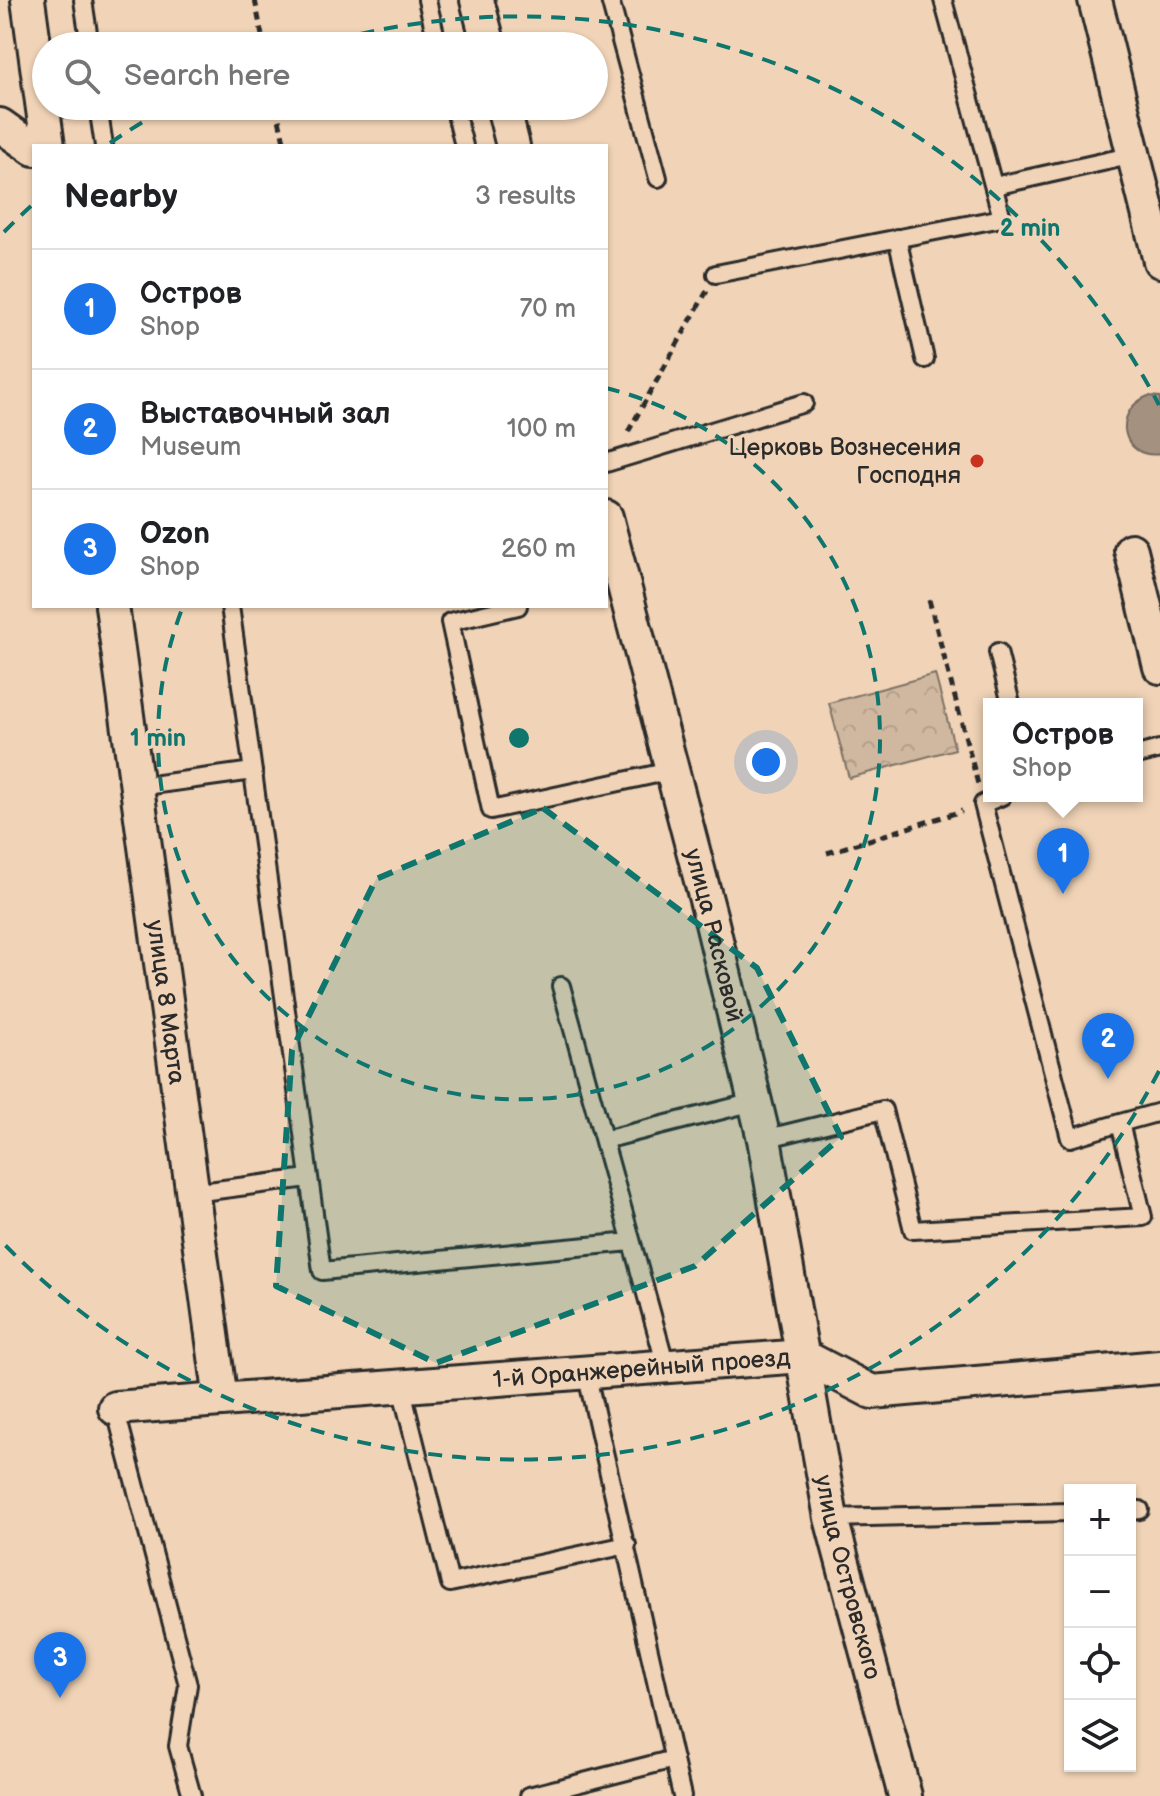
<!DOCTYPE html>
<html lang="en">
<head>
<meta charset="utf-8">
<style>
  :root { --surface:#fff; --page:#f6f6f6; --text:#202124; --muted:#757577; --line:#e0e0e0; --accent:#1a73e8 }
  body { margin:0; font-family:"Balsamiq Sans",sans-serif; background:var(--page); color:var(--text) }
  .controls { position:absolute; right:24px; bottom:24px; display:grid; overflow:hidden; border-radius:0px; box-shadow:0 2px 6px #0004 }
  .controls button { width:72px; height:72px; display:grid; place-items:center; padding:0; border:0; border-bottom:2px solid var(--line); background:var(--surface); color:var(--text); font:40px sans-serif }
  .you { position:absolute; left:766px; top:762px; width:28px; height:28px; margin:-20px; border:6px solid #fff; border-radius:50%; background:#1a73e8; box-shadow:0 0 0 12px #1a73e833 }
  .badge { display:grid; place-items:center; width:52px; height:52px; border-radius:50%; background:var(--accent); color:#fff; font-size:26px; font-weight:700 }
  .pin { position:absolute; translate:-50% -66px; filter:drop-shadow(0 2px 4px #0008) }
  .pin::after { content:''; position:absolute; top:42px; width:28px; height:24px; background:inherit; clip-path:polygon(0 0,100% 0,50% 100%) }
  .popup { position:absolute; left:983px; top:698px; width:160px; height:104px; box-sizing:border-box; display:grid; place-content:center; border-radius:0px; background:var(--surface); filter:drop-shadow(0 2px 6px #0005); font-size:26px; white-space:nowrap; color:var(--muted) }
  .popup b { font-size:30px; color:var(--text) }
  .popup::after { content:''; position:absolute; left:50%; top:100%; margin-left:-16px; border:16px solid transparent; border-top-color:var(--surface) }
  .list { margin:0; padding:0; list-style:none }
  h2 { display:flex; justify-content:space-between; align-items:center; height:104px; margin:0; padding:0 32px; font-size:34px }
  h2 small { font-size:26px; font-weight:400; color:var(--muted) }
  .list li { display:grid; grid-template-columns:52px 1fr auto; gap:24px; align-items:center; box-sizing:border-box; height:120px; padding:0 32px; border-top:2px solid var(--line) }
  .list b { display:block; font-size:30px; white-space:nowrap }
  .list p { margin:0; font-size:26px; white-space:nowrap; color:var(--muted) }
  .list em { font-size:26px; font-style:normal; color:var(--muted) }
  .icon { flex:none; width:44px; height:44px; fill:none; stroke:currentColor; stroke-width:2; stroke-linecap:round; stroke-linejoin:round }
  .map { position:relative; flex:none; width:1160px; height:1796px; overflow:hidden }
  .search { position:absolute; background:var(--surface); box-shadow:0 2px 6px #0004; left:32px; top:32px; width:576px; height:88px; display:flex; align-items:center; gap:20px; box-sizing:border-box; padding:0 28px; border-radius:44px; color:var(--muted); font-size:30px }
  .panel { position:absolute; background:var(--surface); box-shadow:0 2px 6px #0004; left:32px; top:144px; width:576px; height:464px; border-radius:0px }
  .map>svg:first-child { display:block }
</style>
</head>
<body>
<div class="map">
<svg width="1160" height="1796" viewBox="0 0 1160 1796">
  <defs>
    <pattern id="forest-crowns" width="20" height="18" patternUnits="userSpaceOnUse" patternTransform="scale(2)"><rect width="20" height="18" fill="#d0b8a0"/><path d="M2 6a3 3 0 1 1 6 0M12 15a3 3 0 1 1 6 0" fill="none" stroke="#b39e8a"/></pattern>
  </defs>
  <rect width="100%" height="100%" fill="#f1d4b7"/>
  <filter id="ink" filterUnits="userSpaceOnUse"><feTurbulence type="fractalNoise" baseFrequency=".0125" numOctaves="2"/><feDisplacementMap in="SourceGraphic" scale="16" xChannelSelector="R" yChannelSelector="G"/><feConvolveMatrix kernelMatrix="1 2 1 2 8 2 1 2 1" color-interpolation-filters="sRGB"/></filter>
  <g filter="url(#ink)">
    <!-- forest -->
    <path fill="url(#forest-crowns)" stroke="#7e7266" stroke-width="2" d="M 935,674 L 955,749 L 849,778 L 829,703 Z"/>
    <!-- water -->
    <path fill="#a49180" stroke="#74685e" stroke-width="2" d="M 1148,396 L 1160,397 L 1160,454 C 1121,460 1111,411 1148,396 Z"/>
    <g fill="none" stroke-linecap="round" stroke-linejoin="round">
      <defs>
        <path id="service" d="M 83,0 L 90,46
          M 427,0 L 438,46
          M 610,0 L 658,178
          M 98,106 L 104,146
          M 454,106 L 464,146
          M 994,186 L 1134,155
          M 897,238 L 925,359
          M 716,274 L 1002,218 L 943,0
          M 606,463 L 804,403
          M 230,606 L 322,1271 L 631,1242
          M 518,606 L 450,622 L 491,810 L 670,771
          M 998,652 L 1011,704
          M 1137,755 L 1160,749
          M 137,787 L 253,771
          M 1002,796 L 983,804 L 1070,1138 L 1120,1123
          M 561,986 L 666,1366
          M 764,1139 L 883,1110 L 913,1230 L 1143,1217 L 1120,1123 L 1160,1112
          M 604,1140 L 754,1102
          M 193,1193 L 308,1178
          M 586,1372 L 682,1796
          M 401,1387 L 450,1583 L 627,1545
          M 115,1408 L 188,1685 L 178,1746 L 192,1796
          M 1130,1511 L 1140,1510
          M 831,1518 L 1070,1512
          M 529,1796 L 674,1759"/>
        <g id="minor">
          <path d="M 28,0 L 48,146"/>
          <path d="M 477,0 L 489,46"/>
          <path d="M 1095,0 L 1160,261"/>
          <path d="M 503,106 L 513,146"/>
          <path d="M 0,125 L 34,149"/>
          <path id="s1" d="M 606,517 L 711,919 L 764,1139 L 831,1518 L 905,1796"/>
          <path d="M 1131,550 L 1160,667"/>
          <path id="s2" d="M 112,606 L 221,1400"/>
          <path id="s3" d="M 115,1408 L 803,1356 L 872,1392 L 1160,1367"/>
        </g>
      </defs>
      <!-- service casing -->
      <use href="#service" stroke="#2b2b2b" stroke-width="22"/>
      <!-- minor casing -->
      <use href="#minor" stroke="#2b2b2b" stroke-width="38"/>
      <!-- path -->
      <path stroke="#2b2b2b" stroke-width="5" stroke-dasharray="8 6" stroke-linecap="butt" d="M 255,0 L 264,46
        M 276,106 L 285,146
        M 628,432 L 707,291
        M 929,600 L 978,784
        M 827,853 L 962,811"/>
      <!-- service -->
      <use href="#service" stroke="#f1d4b7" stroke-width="16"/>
      <!-- minor -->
      <use href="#minor" stroke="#f1d4b7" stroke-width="32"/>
    </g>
  </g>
  <!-- marked area -->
  <path fill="#0f766e" fill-opacity="0.2" stroke="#0f766e" stroke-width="6" stroke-dasharray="16 10" stroke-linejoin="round" d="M 543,808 L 757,968 L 841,1137 L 695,1266 L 436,1363 L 276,1286 L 292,1050 L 376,879 Z"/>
  <!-- distance rings -->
  <g fill="none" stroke="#0f766e" stroke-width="4" stroke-dasharray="14 10">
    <path d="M606 388A361 361 0 1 1 182 609"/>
    <path d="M1159 1071A722 722 0 0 1 4 1244M4 232A722 722 0 0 1 31 206M110 143A722 722 0 0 1 169 107M314 46A722 722 0 0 1 1159 405"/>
  </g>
  <!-- markers -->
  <circle fill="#c8321e" stroke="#f1d4b7" stroke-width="3" cx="977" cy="461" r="8"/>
  <g text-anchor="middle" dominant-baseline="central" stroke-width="6" stroke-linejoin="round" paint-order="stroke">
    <!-- poi labels -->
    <g font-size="24" fill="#2b2b2b" stroke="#f1d4b7" text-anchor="end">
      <text x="961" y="447">Церковь Вознесения<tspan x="961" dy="28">Господня</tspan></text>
    </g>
    <!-- street labels -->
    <g font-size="24" fill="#2b2b2b" stroke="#f1d4b7">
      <text stroke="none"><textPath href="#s1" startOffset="432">улица Расковой</textPath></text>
      <text stroke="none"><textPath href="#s2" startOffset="400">улица 8 Марта</textPath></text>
      <text stroke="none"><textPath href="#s3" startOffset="528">1-й Оранжерейный проезд</textPath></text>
      <text stroke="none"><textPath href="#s1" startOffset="1088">улица Островского</textPath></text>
    </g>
  </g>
  <circle cx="519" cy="738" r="12" fill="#0f766e" stroke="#f1d4b7" stroke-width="4"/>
  <g font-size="24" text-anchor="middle" font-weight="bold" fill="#0f766e" stroke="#f1d4b7" stroke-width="6" stroke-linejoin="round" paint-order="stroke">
    <text x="1030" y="236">2 min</text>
    <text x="158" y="746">1 min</text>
  </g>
</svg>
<div class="controls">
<button>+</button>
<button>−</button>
<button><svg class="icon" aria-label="locate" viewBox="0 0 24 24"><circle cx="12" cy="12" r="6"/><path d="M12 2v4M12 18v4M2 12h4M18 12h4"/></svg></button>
<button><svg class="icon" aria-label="layers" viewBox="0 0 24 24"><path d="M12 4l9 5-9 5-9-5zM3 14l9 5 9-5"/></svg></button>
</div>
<div class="you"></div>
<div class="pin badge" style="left:1063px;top:894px">1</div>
<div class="popup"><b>Остров</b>Shop</div>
<div class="pin badge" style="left:1108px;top:1079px">2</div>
<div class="pin badge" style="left:60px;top:1698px">3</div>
<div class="search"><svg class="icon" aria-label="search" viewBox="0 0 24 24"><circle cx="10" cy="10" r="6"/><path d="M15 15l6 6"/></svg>Search here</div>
<section class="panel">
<h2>Nearby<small>3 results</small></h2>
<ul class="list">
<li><span class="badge">1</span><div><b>Остров</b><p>Shop</p></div><em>70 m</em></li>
<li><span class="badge">2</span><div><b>Выставочный зал</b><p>Museum</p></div><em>100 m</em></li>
<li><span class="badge">3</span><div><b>Ozon</b><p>Shop</p></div><em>260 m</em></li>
</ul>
</section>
</div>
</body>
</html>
